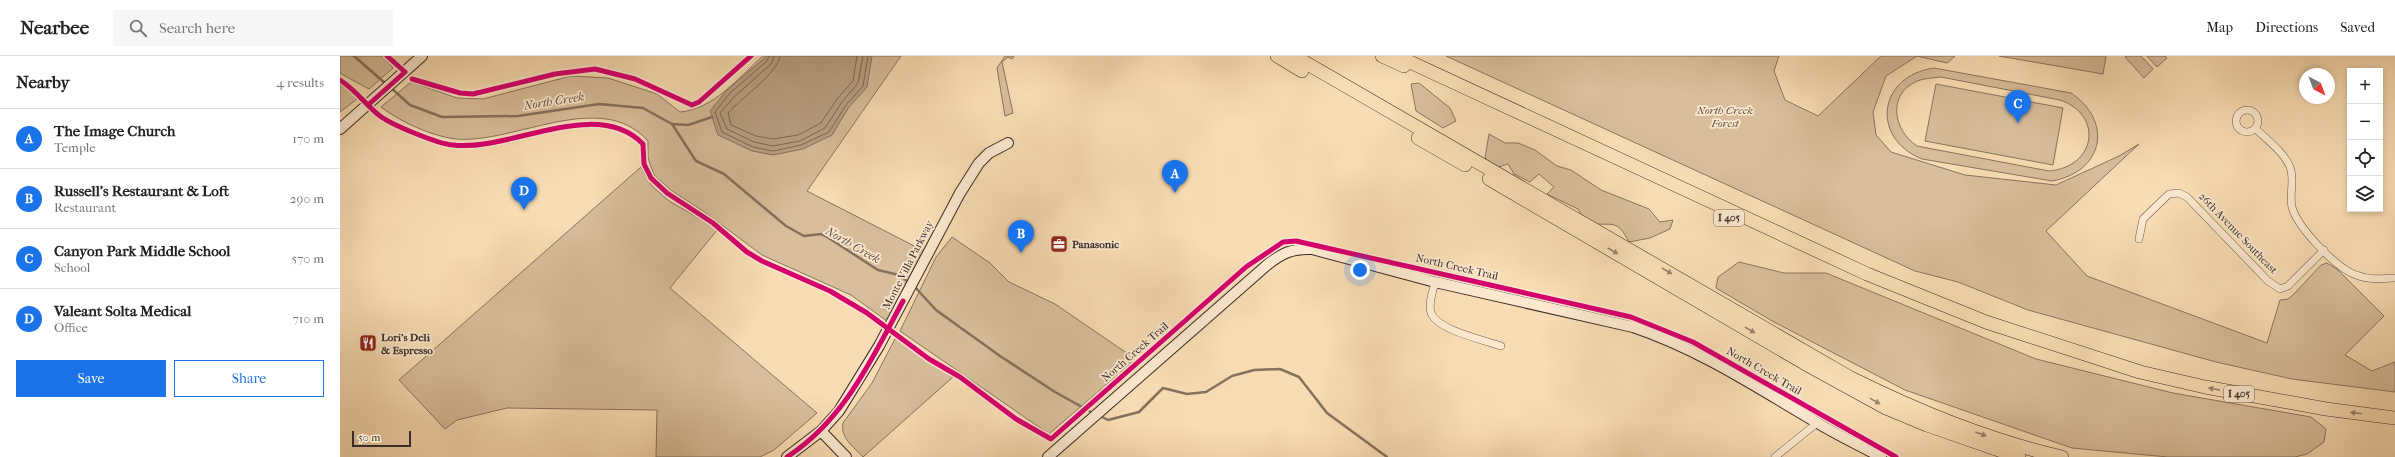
<!DOCTYPE html>
<html lang="en">
<head>
<meta charset="utf-8">
<style>
  :root { --surface:#fff; --page:#f6f6f6; --text:#222; --muted:#767676; --line:#e0e0e0; --accent:#1a73e8 }
  body { margin:0; font-family:"IM FELL French Canon",serif; background:var(--page); color:var(--text) }
  .controls { position:absolute; right:12px; top:12px; display:grid; overflow:hidden; border-radius:0px; box-shadow:0 2px 6px #0003 }
  .controls button { width:36px; height:36px; display:grid; place-items:center; padding:0; border:0; border-bottom:1px solid var(--line); background:var(--surface); color:var(--text); font:20px sans-serif }
  .compass { position:absolute; left:1959px; top:12px; width:36px; height:36px; border-radius:50%; background:var(--surface); box-shadow:0 2px 6px #0003; rotate:138deg }
  .scale { position:absolute; left:12px; bottom:10px; width:59px; box-sizing:border-box; padding-left:4px; border:2px solid #392b25; border-top:0; font-size:11px; line-height:14px; white-space:nowrap; color:#392b25; -webkit-text-stroke:3px #fbe8ce; paint-order:stroke }
  .you { position:absolute; left:1020px; top:214px; width:14px; height:14px; margin:-10px; border:3px solid #fff; border-radius:50%; background:#1a73e8; box-shadow:0 0 0 6px #1a73e833 }
  .badge { display:grid; place-items:center; width:26px; height:26px; border-radius:50%; background:var(--accent); color:#fff; font-size:13px; font-weight:700 }
  .pin { position:absolute; translate:-50% -33px; filter:drop-shadow(0 1px 2px #0008) }
  .pin::after { content:''; position:absolute; top:21px; width:14px; height:12px; background:inherit; clip-path:polygon(0 0,100% 0,50% 100%) }
  .list { margin:0; padding:0; list-style:none }
  h2 { display:flex; justify-content:space-between; align-items:center; height:52px; margin:0; padding:0 16px; font-size:17px }
  h2 small { font-size:13px; font-weight:400; color:var(--muted) }
  .list li { display:grid; grid-template-columns:26px 1fr auto; gap:12px; align-items:center; box-sizing:border-box; height:60px; padding:0 16px; border-top:1px solid var(--line) }
  .list b { display:block; font-size:15px; white-space:nowrap }
  .list p { margin:0; font-size:13px; white-space:nowrap; color:var(--muted) }
  .list em { font-size:13px; font-style:normal; color:var(--muted) }
  .actions { display:flex; gap:8px; padding:12px 16px }
  .actions a { flex:1; padding:9px 0; border:1px solid var(--accent); border-radius:0px; text-align:center; font-size:14px; color:var(--accent) }
  .actions .main { background:var(--accent); color:#fff }
  .icon { flex:none; width:22px; height:22px; fill:none; stroke:currentColor; stroke-width:2; stroke-linecap:round; stroke-linejoin:round }
  .map { position:relative; flex:none; width:2055px; height:401px; overflow:hidden }
  header { display:flex; align-items:center; gap:24px; box-sizing:border-box; height:56px; padding:0 20px; background:var(--surface); border-bottom:1px solid var(--line) }
  header strong { font-size:19px }
  nav { display:flex; gap:22px; margin-inline-start:auto; font-size:14px }
  .search { width:280px; height:36px; background:var(--page); display:flex; align-items:center; gap:10px; box-sizing:border-box; padding:0 14px; border-radius:0px; color:var(--muted); font-size:15px }
  main { display:flex }
  aside { flex:1; background:var(--surface) }
  .map>svg:first-child { display:block }
</style>
</head>
<body>
<header>
<strong>Nearbee</strong>
<div class="search"><svg class="icon" aria-label="search" viewBox="0 0 24 24"><circle cx="10" cy="10" r="6"/><path d="M15 15l6 6"/></svg>Search here</div>
<nav><a>Map</a><a>Directions</a><a>Saved</a></nav>
</header>
<main>
<aside>
<h2>Nearby<small>4 results</small></h2>
<ul class="list">
<li><span class="badge">A</span><div><b>The Image Church</b><p>Temple</p></div><em>170 m</em></li>
<li><span class="badge">B</span><div><b>Russell's Restaurant &amp; Loft</b><p>Restaurant</p></div><em>290 m</em></li>
<li><span class="badge">C</span><div><b>Canyon Park Middle School</b><p>School</p></div><em>570 m</em></li>
<li><span class="badge">D</span><div><b>Valeant Solta Medical</b><p>Office</p></div><em>710 m</em></li>
</ul>
<div class="actions"><a class="main">Save</a><a>Share</a></div>
</aside>
<div class="map">
<svg width="2055" height="401" viewBox="0 0 2055 401">
  <rect width="100%" height="100%" fill="#f9dcb3"/>
  <filter id="stains"><feTurbulence type="fractalNoise" baseFrequency=".005" numOctaves="4"/><feColorMatrix values="0 0 0 0 .2 0 0 0 0 .09 0 0 0 0 .02 0 0 0 .5 -.17"/></filter>
  <radialGradient id="worn" r=".72"><stop offset=".6" stop-color="#630" stop-opacity="0"/><stop offset="1" stop-color="#630" stop-opacity=".3"/></radialGradient>
  <!-- green -->
  <path fill="#d8be9b" stroke="#887460" fill-rule="evenodd" d="M 0,0 L 42,0 L 53,12 L 29,33 L 0,17 Z
    M 423,0 L 561,0 L 467,135 L 584,195 L 547,265 L 511,239 L 422,199 L 363,155 L 332,135 L 314,119 L 308,102 L 308,85 C 261,32 175,88 116,83 C 91,80 61,66 41,51 L 71,26 L 117,42 L 143,43 L 231,20 L 268,22 L 317,38 L 340,56 C 374,53 398,22 423,0 Z
    M 665,0 L 674,0 L 672,3 L 668,1 L 662,6 L 673,57 L 665,60 L 657,12 Z
    M 1106,0 L 1439,0 L 1434,15 L 1445,44 L 1478,60 L 1541,0 L 1615,0 L 1607,7 L 1577,0 L 1546,20 L 1533,56 L 1536,79 L 1551,96 L 1625,119 L 1716,129 L 1779,100 L 1799,88 L 1706,175 L 1747,220 L 1927,287 L 1940,244 L 1948,243 L 1953,239 L 1981,209 L 1987,207 L 1997,213 L 2044,260 L 2005,299 L 2032,315 L 2055,306 L 2055,336 L 1952,323 L 1876,306 L 1688,254 L 1618,226 L 1575,215 Z
    M 1659,0 L 1766,0 L 1763,18 Z
    M 1786,0 L 1801,0 L 1813,13 L 1804,22 L 1785,1 Z
    M 1807,0 L 1825,0 L 1827,2 L 1817,11 Z
    M 1594,12 L 1731,37 C 1774,66 1763,116 1712,125 L 1582,103 C 1530,82 1538,20 1594,12 ZM 1601,21 L 1720,44 C 1764,59 1756,111 1709,115 L 1577,90 C 1554,75 1546,39 1577,25 C 1585,22 1593,22 1601,21 Z
    M 1079,27 L 1110,52 L 1116,65 L 1103,72 L 1076,55 L 1071,28 Z
    M 1596,28 L 1723,52 L 1713,109 L 1585,85 Z
    M 0,29 L 9,34 L 17,43 L 0,56 Z
    M 1149,78 L 1165,87 L 1178,87 L 1195,94 L 1217,110 L 1231,114 L 1261,134 L 1309,153 L 1320,166 L 1333,164 L 1330,173 L 1310,182 L 1289,186 C 1275,158 1270,174 1245,165 L 1238,153 L 1207,138 L 1214,131 L 1199,118 L 1190,126 L 1174,118 L 1168,108 L 1155,112 L 1145,102 Z
    M 301,111 L 312,130 L 329,145 L 378,173 L 330,232 L 477,357 L 434,394 L 420,401 L 316,401 L 317,354 L 167,352 L 117,364 L 105,373 L 59,324 Z
    M 612,181 L 650,207 L 669,226 L 715,248 L 794,302 L 789,309 L 709,378 L 560,275 L 596,201 Z
    M 1399,206 L 1444,217 L 1486,217 L 1696,303 L 1833,337 L 1971,361 L 1986,373 L 1984,386 L 1967,398 L 1955,401 L 1828,401 L 1732,392 L 1565,334 L 1434,266 L 1376,232 L 1378,221 Z
    M 556,281 L 613,321 L 523,401 C 514,391 500,382 503,367 L 532,327 Z"/>
  <!-- water -->
  <path fill="#b8a083" stroke="#85715d" d="M 427,0 L 532,0 L 527,31 L 509,51 L 492,79 L 463,93 L 433,99 L 412,95 L 378,79 L 370,55 L 387,34 Z"/>
  <g fill="none" stroke-linecap="round" stroke-linejoin="round">
    <!-- shore -->
    <path stroke="#786654" stroke-width="1" d="M 429,0 L 427,5 L 390,37 L 375,56 L 382,76 L 413,91 L 433,95 L 461,89 L 489,76 L 506,49 L 523,30 L 528,0
      M 434,0 L 432,7 L 394,41 L 380,57 L 387,73 L 414,86 L 433,90 L 460,85 L 485,72 L 502,46 L 518,27 L 523,0
      M 440,0 C 439,16 399,44 388,57 L 391,69 L 416,80 L 433,83 L 458,79 L 481,67 L 497,43 L 513,25 L 517,0"/>
    <!-- stream -->
    <path stroke="#85715d" stroke-width="2.5" d="M 14,0 L 46,28
      M 50,31 L 70,49 L 102,61 L 178,60 L 259,48 L 303,52 L 332,68 L 356,105 L 384,118 L 446,170 L 464,180 L 481,178 L 487,181 L 538,214 L 559,219 L 570,227
      M 332,68 L 348,69 L 372,61
      M 574,230 L 596,254 L 660,300 L 715,336 L 753,357
      M 760,360 L 768,364 L 799,356 L 823,332 L 847,338 L 866,336 L 892,320 L 914,314 L 940,313 L 959,321 L 987,357 L 1047,401"/>
    <defs>
      <path id="street" d="M1896 65a11 11 0 1 1 22 0a11 11 0 1 1-22 0Z
        M 1915,72 C 1926,83 1944,96 1950,111 C 1955,124 1949,138 1952,151 C 1957,171 1996,212 2016,219 C 2029,224 2041,223 2055,222
        M 1799,183 L 1803,163 L 1829,138 L 1839,137 L 1847,141 L 1928,225 L 1940,233 L 1948,230 L 1984,194
        M 1095,226 C 1093,235 1088,247 1091,257 C 1097,274 1144,284 1161,290
        M 1435,401 L 1477,367"/>
      <path id="secondary" d="M 0,73 L 82,0
        M 481,375 L 506,401
        M 447,401 L 481,375 L 499,355 L 539,290 L 620,137 L 639,107 L 649,97 L 668,87
        M 708,401 L 927,209 C 942,197 953,192 972,193 L 1095,226 L 1293,271 C 1359,293 1416,331 1476,366 C 1497,379 1519,389 1541,401"/>
      <path id="highway" d="M 937,0 L 962,15
        M 954,0 L 1509,321 C 1578,355 1647,384 1722,401
        M 1042,0 L 1064,10
        M 1057,0 L 1527,218 L 1646,266 L 1800,316 L 1865,331 L 1986,353 L 2055,362
        M 1078,82 L 1125,109
        M 1149,123 L 1464,307 L 1546,352 L 1587,369 L 1679,401"/>
    </defs>
    <!-- street casing -->
    <use href="#street" stroke="#695748" stroke-width="8"/>
    <!-- secondary casing -->
    <use href="#secondary" stroke="#392b25" stroke-width="12"/>
    <!-- highway casing -->
    <use href="#highway" stroke="#392b25" stroke-width="14"/>
    <!-- street -->
    <use href="#street" stroke="#fbe8ce" stroke-width="7"/>
    <!-- secondary -->
    <use href="#secondary" stroke="#fbe8ce" stroke-width="10"/>
    <!-- highway -->
    <use href="#highway" stroke="#f9dcb3" stroke-width="13"/>
    <defs>
      <path id="cycleway" d="M 72,23 L 120,37 L 133,38 L 215,18 L 255,13 L 295,23 L 352,49 L 359,46 L 411,0
        M 0,24 C 16,34 26,49 40,60 C 52,69 98,88 113,89 C 170,96 256,40 303,88 L 304,108 L 311,122 L 327,137 L 373,167 L 407,196 L 422,205 L 490,235 L 527,257 L 589,303 L 620,321 L 676,363 L 711,383 L 906,211 L 943,186 L 956,185 L 1291,261 L 1353,286 L 1556,401
        M 28,49 L 65,16 L 47,0
        M 447,401 C 505,363 531,304 563,245"/>
    </defs>
    <!-- cycleway casing -->
    <use href="#cycleway" stroke="#fbe8ce" stroke-width="8"/>
    <!-- cycleway -->
    <use href="#cycleway" stroke="#d6006c" stroke-width="5"/>
  </g>
  <!-- one-way arrows -->
  <defs><path id="oneway-solid" d="M-6-.8H1V-3.2L6.5 0L1 3.2V.8H-6Z"/></defs>
  <g fill="#99846c">
    <use href="#oneway-solid" transform="translate(1273 195) rotate(30)"/>
    <use href="#oneway-solid" transform="translate(1327 215) rotate(30)"/>
    <use href="#oneway-solid" transform="translate(1410 274) rotate(30)"/>
    <use href="#oneway-solid" transform="translate(1874 333) rotate(-169)"/>
    <use href="#oneway-solid" transform="translate(1535 345) rotate(29)"/>
    <use href="#oneway-solid" transform="translate(2016 357) rotate(-173)"/>
    <use href="#oneway-solid" transform="translate(1641 378) rotate(20)"/>
  </g>
  <!-- icons -->
  <defs>
    <symbol id="office-square" viewBox="-11 -11 22 22"><rect x="-9" y="-9" width="18" height="18" rx="4" fill="#8f2418" stroke="#fbe8ce"/><path d="M-6-3h4V-5.5h4V-3h4V5H-6ZM-1-4.5V-3h2v-1.5ZM-6 0V1H6V0Z" fill="#fff"/></symbol>
    <symbol id="restaurant-square" viewBox="-11 -11 22 22"><rect x="-9" y="-9" width="18" height="18" rx="4" fill="#8f2418" stroke="#fbe8ce"/><path d="M-5-6h1v4h1v-4h1v4h1v-4h1v5L-1.5 .5V6h-2V.5L-5-1ZM5-6V6H3V1.5H1.5Q1.5-4 5-6Z" fill="#fff"/></symbol>
  </defs>
  <g fill-rule="evenodd">
    <use href="#office-square" x="709" y="178" width="20" height="20"/>
    <use href="#restaurant-square" x="18" y="277" width="20" height="20"/>
  </g>
  <g text-anchor="middle" dominant-baseline="central" stroke-width="3.5" stroke-linejoin="round" paint-order="stroke">
    <!-- shield labels -->
    <g fill="#fbe8ce" stroke="#736458" stroke-width="1">
      <rect x="1374" y="154" width="30" height="16" rx="3"/>
      <rect x="1884" y="330" width="30" height="16" rx="3"/>
    </g>
    <g font-size="10" font-weight="bold" fill="#392b25">
      <text x="1389" y="162">I 405</text>
      <text x="1899" y="338">I 405</text>
    </g>
    <!-- park labels -->
    <g font-size="11" font-style="italic" fill="#59483d" stroke="#fbe8ce">
      <text x="1385" y="54">North Creek<tspan x="1385" dy="13">Forest</tspan></text>
    </g>
    <!-- street labels -->
    <g font-size="11" fill="#392b25" stroke="#fbe8ce">
      <text transform="translate(1898 177) rotate(46)">26th Avenue Southeast</text>
      <text transform="translate(568 209) rotate(-63)">Monte Villa Parkway</text>
      <text transform="translate(1117 211) rotate(13)">North Creek Trail</text>
      <text transform="translate(795 296) rotate(-41)">North Creek Trail</text>
      <text transform="translate(1424 315) rotate(30)">North Creek Trail</text>
    </g>
    <!-- poi labels -->
    <g font-size="11" font-weight="bold" fill="#392b25" stroke="#fbe8ce" text-anchor="start">
      <text x="732" y="188">Panasonic</text>
      <text x="41" y="281">Lori's Deli<tspan x="41" dy="13">&amp; Espresso</tspan></text>
    </g>
    <!-- water labels -->
    <g font-size="12" font-style="italic" fill="#5f4e41" stroke="#fbe8ce">
      <text transform="translate(214 45) rotate(-9)">North Creek</text>
      <text transform="translate(513 189) rotate(30)">North Creek</text>
    </g>
  </g>
  <rect width="100%" height="100%" filter="url(#stains)"/>
  <rect width="100%" height="100%" fill="url(#worn)"/>
</svg>
<div class="controls">
<button>+</button>
<button>−</button>
<button><svg class="icon" aria-label="locate" viewBox="0 0 24 24"><circle cx="12" cy="12" r="6"/><path d="M12 2v4M12 18v4M2 12h4M18 12h4"/></svg></button>
<button><svg class="icon" aria-label="layers" viewBox="0 0 24 24"><path d="M12 4l9 5-9 5-9-5zM3 14l9 5 9-5"/></svg></button>
</div>
<svg class="compass" viewBox="-18 -18 36 36"><path d="M0-13l5 13h-10z" fill="#e53935"/><path d="M0 13l5-13h-10z" fill="#767676"/></svg>
<div class="scale">50 m</div>
<div class="you"></div>
<div class="pin badge" style="left:835px;top:137px">A</div>
<div class="pin badge" style="left:681px;top:197px">B</div>
<div class="pin badge" style="left:1678px;top:67px">C</div>
<div class="pin badge" style="left:184px;top:154px">D</div>
</div>
</main>
</body>
</html>
